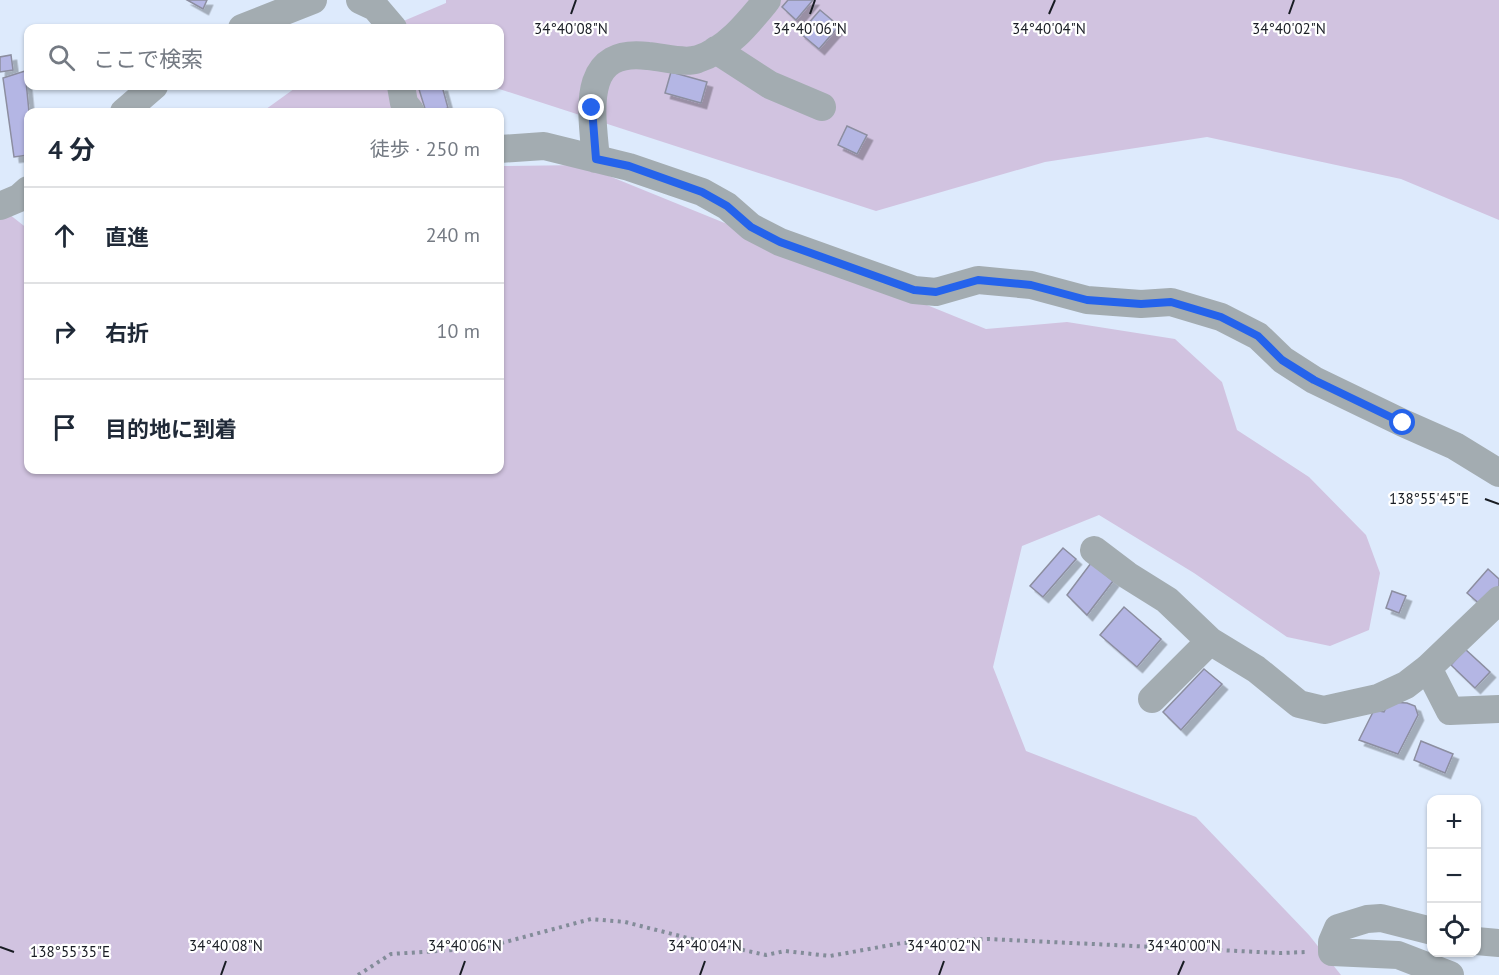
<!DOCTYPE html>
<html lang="ja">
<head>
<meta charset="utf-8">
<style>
  :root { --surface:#fff; --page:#f6f6f7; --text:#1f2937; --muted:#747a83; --line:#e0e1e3 }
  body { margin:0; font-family:"PT Sans","Noto Sans JP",sans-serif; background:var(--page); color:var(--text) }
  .controls { position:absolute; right:18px; bottom:18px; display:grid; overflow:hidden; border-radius:12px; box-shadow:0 2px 4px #0004 }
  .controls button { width:54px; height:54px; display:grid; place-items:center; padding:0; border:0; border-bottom:2px solid var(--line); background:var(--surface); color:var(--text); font:30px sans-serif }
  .stop { position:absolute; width:18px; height:18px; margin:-14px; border:4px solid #2563eb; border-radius:50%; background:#fff }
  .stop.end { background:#2563eb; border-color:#fff; box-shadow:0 2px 6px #0008 }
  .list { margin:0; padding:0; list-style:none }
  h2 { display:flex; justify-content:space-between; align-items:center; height:78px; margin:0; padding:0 24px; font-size:26px }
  h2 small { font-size:20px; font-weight:400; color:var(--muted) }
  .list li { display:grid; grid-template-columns:39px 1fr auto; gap:18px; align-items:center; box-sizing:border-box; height:96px; padding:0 24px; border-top:2px solid var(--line) }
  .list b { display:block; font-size:22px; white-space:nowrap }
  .list em { font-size:20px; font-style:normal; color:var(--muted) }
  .icon { flex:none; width:33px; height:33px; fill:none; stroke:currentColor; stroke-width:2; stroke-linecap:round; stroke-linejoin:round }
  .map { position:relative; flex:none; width:1499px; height:975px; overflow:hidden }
  .search { position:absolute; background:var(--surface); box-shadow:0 2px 4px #0004; left:24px; top:24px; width:480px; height:66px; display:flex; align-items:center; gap:15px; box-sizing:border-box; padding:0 21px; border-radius:12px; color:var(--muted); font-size:22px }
  .panel { position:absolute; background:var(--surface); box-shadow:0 2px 4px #0004; left:24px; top:108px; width:480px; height:366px; border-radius:12px }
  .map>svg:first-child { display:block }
</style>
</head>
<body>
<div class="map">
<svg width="1499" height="975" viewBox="0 0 1499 975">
  <defs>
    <filter id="shadow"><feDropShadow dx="5.5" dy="5.5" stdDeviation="0" flood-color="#0004"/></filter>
  </defs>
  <rect width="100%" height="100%" fill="#ddeafc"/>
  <!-- green -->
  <path fill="#d1c3e0" d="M 446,0 L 1499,0 L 1499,220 L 1401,179 L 1207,137 L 1045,162 L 876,211 L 490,86 L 500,86 L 500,28 L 387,28 L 446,3 Z
    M 298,86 L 443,86 L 413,112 L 262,112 Z
    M 582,165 L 986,329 L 1067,322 L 1175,339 L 1222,382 L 1237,430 L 1309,477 L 1366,535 L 1380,573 L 1369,630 L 1330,646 L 1287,637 L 1194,573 L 1099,515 L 1022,546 L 993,667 L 1026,751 L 1196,817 L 1309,935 L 1341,975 L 0,975 L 0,207 L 28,229 L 28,470 L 500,470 L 500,166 Z"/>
  <!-- building -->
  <path fill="#b4b6e4" stroke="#8c8ea0" stroke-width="1.5" filter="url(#shadow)" d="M 187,0 L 207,0 L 203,9 Z
    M 788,0 L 813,0 L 796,20 L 782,7 Z
    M 820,10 L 839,26 L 819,49 L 800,33 Z
    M 11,55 L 13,70 L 0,72 L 0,57 Z
    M 25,71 L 29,112 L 28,155 L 14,157 L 3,78 Z
    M 671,72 L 707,82 L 701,103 L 665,93 Z
    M 418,86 L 442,86 L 448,108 L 435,112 L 426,112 Z
    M 847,126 L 867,135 L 857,154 L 838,145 Z
    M 1063,548 L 1076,559 L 1043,597 L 1030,586 Z
    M 1091,563 L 1113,581 L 1087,615 L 1067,595 Z
    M 1488,569 L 1499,579 L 1499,586 L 1482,606 L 1467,593 Z
    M 1392,591 L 1406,596 L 1399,613 L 1386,608 Z
    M 1124,607 L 1161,639 L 1137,667 L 1100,635 Z
    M 1465,649 L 1490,672 L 1475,688 L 1451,665 Z
    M 1204,669 L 1222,684 L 1181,730 L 1163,712 Z
    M 1389,702 L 1407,703 L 1415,706 L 1418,715 L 1398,754 L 1359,740 L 1374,710 L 1384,712 Z
    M 1421,741 L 1453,754 L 1445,773 L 1414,760 Z"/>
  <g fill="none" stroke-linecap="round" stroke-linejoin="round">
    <!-- path -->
    <path stroke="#838c99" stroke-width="4" stroke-dasharray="3 4.5" stroke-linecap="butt" d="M 358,975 L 391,954 L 483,948 L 591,919 L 625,922 L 688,938 L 766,955 L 785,951 L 830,956 L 902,943 L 988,939 L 1280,953 L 1307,952"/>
    <!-- minor -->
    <path stroke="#a3acb1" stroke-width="28" d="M 360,0 L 375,7 L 393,28
      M 242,28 L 313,0
      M 716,50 L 770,85 L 822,107
      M 401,86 L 404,103 L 411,112
      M 124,112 L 154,86
      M 500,149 L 544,146 L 629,167 L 702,192 L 727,206 L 751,227 L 780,242 L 914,290 L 936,292 L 978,280 L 1031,285 L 1087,300 L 1141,304 L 1171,302 L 1221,317 L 1258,336 L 1283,360 L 1314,380 L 1403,423 L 1455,446 L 1499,473
      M 596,159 C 592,114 579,47 648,56 C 663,57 684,64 698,59 C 727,50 749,22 767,0
      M 0,206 L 19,198 L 28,190
      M 1094,550 L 1127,575 L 1167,600 L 1210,641 L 1256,669 L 1299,704 L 1324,710 L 1378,698 L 1406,685 L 1428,668 L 1499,600
      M 1428,668 L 1450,711 L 1499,709
      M 1152,699 L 1210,641
      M 1432,931 L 1381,918 L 1367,919 L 1338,928 L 1332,942 L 1332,952 L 1398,955 L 1450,975
      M 1476,941 L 1499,943"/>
  </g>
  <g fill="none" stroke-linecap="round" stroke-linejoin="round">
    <!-- route -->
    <path stroke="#2563eb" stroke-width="8" d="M 592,108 L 596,159 L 629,166 L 702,192 L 727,206 L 751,227 L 780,242 L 914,290 L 936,292 L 978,280 L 1031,285 L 1087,300 L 1141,304 L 1171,302 L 1221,317 L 1258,336 L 1282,360 L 1314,380 L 1403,423"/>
  </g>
  <!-- ticks -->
  <path fill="none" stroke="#181c23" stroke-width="2" d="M 571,14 L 576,0M 810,14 L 815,0M 1049,14 L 1055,0M 1289,14 L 1294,0M 1485,499 L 1499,504M 0,947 L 14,952M 221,975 L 226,961M 460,975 L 465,961M 700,975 L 705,961M 939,975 L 944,961M 1178,975 L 1184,961"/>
  <g font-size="15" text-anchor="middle" fill="#181c23" stroke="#fff" stroke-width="4.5" stroke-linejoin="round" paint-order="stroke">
    <text x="571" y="34">34°40'08"N</text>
    <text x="810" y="34">34°40'06"N</text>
    <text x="1049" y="34">34°40'04"N</text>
    <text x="1289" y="34">34°40'02"N</text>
    <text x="1429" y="504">138°55'45"E</text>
    <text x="226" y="951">34°40'08"N</text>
    <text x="465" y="951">34°40'06"N</text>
    <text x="705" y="951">34°40'04"N</text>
    <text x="944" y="951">34°40'02"N</text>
    <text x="1184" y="951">34°40'00"N</text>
    <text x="70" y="957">138°55'35"E</text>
  </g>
</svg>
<div class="controls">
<button>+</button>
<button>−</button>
<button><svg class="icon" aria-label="locate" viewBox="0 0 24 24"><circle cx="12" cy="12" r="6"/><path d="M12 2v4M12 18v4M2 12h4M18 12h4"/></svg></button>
</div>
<div class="stop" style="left:1403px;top:423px"></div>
<div class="stop end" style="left:592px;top:108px"></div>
<div class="search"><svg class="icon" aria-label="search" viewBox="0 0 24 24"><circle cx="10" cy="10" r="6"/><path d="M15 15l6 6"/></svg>ここで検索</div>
<section class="panel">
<h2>4 分<small>徒歩 · 250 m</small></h2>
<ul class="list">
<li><svg class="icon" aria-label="ahead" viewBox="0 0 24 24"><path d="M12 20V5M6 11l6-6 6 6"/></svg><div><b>直進</b></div><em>240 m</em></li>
<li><svg class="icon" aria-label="right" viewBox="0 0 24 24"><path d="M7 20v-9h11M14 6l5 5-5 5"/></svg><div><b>右折</b></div><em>10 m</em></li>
<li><svg class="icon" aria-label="arrive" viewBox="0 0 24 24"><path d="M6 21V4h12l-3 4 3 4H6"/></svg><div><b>目的地に到着</b></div></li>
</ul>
</section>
</div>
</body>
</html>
